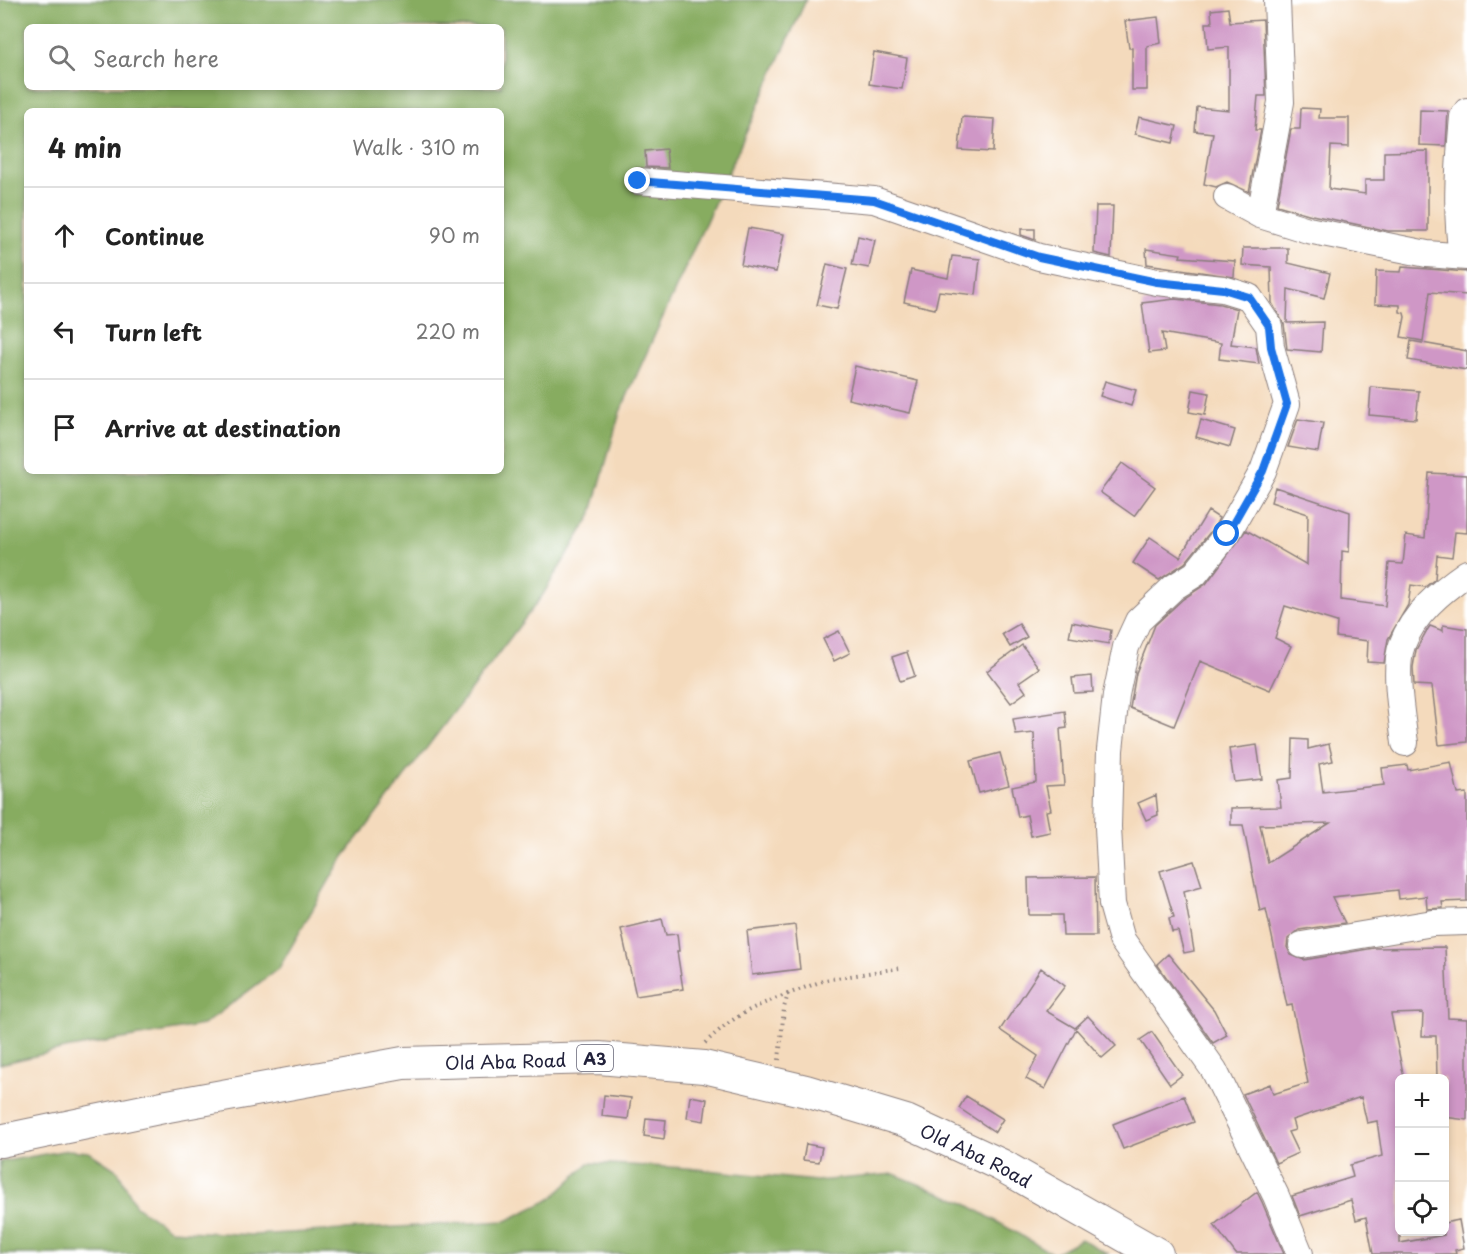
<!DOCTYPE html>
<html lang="en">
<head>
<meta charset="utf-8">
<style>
  :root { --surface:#fff; --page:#f6f6f6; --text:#222; --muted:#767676; --line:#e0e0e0 }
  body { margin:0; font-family:"Playpen Sans",sans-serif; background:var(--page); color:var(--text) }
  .controls { position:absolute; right:18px; bottom:18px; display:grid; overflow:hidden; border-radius:9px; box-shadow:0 3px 9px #0003 }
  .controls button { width:54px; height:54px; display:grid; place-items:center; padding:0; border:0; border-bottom:2px solid var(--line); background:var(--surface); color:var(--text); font:30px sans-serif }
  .stop { position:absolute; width:18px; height:18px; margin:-14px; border:4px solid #1a73e8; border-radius:50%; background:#fff }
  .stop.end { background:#1a73e8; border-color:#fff; box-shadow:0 2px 6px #0008 }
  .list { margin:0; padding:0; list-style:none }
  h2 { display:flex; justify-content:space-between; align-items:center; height:78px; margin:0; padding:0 24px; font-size:26px }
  h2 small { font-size:20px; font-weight:400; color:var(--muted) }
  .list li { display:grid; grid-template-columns:39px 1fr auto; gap:18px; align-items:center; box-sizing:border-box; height:96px; padding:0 24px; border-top:2px solid var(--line) }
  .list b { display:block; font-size:22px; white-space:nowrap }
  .list em { font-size:20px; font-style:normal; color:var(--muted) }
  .icon { flex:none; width:33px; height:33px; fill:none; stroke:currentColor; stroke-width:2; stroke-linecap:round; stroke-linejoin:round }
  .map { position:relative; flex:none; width:1467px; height:1254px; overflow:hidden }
  .search { position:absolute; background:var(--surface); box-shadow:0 3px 9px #0003; left:24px; top:24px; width:480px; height:66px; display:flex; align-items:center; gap:15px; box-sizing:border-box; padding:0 21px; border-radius:9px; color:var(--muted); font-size:22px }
  .panel { position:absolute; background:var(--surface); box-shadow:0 3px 9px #0003; left:24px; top:108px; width:480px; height:366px; border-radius:9px }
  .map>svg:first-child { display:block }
</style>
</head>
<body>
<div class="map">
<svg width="1467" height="1254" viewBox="0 0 1467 1254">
  <rect width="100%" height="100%" fill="#fff"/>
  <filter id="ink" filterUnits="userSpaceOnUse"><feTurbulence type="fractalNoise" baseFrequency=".0167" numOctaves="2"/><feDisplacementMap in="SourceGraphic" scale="12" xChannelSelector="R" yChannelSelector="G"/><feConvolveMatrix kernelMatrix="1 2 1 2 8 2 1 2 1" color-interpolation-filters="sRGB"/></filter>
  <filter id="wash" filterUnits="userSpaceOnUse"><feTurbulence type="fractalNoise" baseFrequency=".008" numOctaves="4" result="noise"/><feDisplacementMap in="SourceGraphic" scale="24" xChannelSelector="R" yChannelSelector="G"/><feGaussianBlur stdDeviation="1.35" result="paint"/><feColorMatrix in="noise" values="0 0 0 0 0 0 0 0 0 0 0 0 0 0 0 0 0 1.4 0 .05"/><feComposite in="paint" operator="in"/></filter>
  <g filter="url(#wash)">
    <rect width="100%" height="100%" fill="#f4dabc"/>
    <!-- forest -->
    <path fill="#87ac61" stroke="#54674e" stroke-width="1.5" fill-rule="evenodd" d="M 0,0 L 806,0 L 620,412 L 591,516 L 542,596 L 340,862 L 279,968 L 203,1025 L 65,1049 L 0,1064 ZM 27,27 L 501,27 L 501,87 L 27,87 ZM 27,111 L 501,111 L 501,471 L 27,471 Z
      M 68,1150 L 89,1152 L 118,1171 L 136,1206 L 171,1230 L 252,1235 L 506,1221 L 551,1199 L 589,1163 L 687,1168 L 816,1181 L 894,1174 L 963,1202 L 1053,1254 L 1081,1239 L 1109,1254 L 0,1254 L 0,1162 Z"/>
    <g id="blocks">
      <!-- building -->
      <path fill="#cf97c6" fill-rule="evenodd" d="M 1228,8 L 1230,22 L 1263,20 L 1266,96 L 1258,96 L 1255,130 L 1261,130 L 1249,192 L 1227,182 L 1216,187 L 1204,184 L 1213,133 L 1195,131 L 1197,107 L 1229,110 L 1229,47 L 1208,49 L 1206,23 L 1212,23 L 1211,10 Z
        M 1158,17 L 1161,43 L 1147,46 L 1147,90 L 1132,90 L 1132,48 L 1129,48 L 1125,21 Z
        M 874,52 L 907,58 L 902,89 L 869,84 Z
        M 1301,108 L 1320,109 L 1319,118 L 1349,118 L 1349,147 L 1331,146 L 1329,189 L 1365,194 L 1365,180 L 1384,180 L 1384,152 L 1428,151 L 1428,231 L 1388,231 L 1312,215 L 1277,205 L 1291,129 L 1300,129 Z
        M 1420,110 L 1448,111 L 1446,146 L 1419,145 Z
        M 962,117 L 995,119 L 993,152 L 959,150 Z
        M 1139,117 L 1177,126 L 1173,143 L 1135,134 Z
        M 666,149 L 668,168 L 646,167 L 645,151 Z
        M 1096,206 L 1113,206 L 1111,257 L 1094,253 Z
        M 748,228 L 784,234 L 776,272 L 741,265 Z
        M 1021,229 L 1035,229 L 1035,240 L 1021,235 Z
        M 858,236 L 875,240 L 869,268 L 852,265 Z
        M 1243,248 L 1288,248 L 1288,263 L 1330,273 L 1324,298 L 1288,289 L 1287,323 L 1323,322 L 1321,352 L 1287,349 L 1284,324 L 1272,303 L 1271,267 L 1242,265 Z
        M 1146,249 L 1181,254 L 1180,257 L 1235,261 L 1234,277 L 1147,264 Z
        M 952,256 L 980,259 L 976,295 L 939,291 L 935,309 L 904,302 L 911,270 L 948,278 Z
        M 827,264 L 847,269 L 837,309 L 817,305 Z
        M 1402,267 L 1467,272 L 1467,295 L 1430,292 L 1423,341 L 1401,337 L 1405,317 L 1404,313 L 1400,312 L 1400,305 L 1375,304 L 1376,271 L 1401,272 Z
        M 1175,299 L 1220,304 L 1237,309 L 1231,344 L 1256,347 L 1259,364 L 1219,359 L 1221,343 L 1162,333 L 1165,351 L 1149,353 L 1142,303 Z
        M 1411,341 L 1467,351 L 1467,370 L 1408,360 Z
        M 855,366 L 918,381 L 910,413 L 848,399 Z
        M 1105,381 L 1136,390 L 1131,406 L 1100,396 Z
        M 1371,387 L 1419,391 L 1416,419 L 1369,415 Z
        M 1193,390 L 1209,393 L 1205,415 L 1189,412 Z
        M 1298,419 L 1323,423 L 1318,452 L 1288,447 Z
        M 1201,420 L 1235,430 L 1230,447 L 1196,437 Z
        M 1122,463 L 1155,487 L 1134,516 L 1100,492 Z
        M 1429,473 L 1467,475 L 1467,533 L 1455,532 L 1452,557 L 1437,555 L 1435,579 L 1425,587 L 1411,585 L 1408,605 L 1388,639 L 1384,663 L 1367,662 L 1368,641 L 1336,637 L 1337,622 L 1285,606 L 1275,638 L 1291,646 L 1270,690 L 1200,661 L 1174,726 L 1130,708 L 1136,673 L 1155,625 L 1183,599 L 1206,584 L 1246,530 L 1307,565 L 1308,514 L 1271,502 L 1275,487 L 1350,512 L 1349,552 L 1342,551 L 1341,600 L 1385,606 L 1389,563 L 1403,564 L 1406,535 L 1425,538 Z
        M 1208,511 L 1219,518 L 1215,526 L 1185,563 L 1159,580 L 1133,563 L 1150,537 L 1180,557 Z
        M 1072,622 L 1111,630 L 1109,644 L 1069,637 Z
        M 1019,624 L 1027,637 L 1010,647 L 1002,634 Z
        M 1443,625 L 1467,629 L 1467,742 L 1439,745 L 1432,686 L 1414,685 L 1413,667 L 1416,650 L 1426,632 L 1430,626 L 1443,631 Z
        M 839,631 L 850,653 L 834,661 L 823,639 Z
        M 1022,645 L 1039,668 L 1019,682 L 1026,692 L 1011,703 L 987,671 Z
        M 907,652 L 915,676 L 900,681 L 892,657 Z
        M 1092,676 L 1093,692 L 1074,693 L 1072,678 Z
        M 1065,711 L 1067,728 L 1060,729 L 1064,785 L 1046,786 L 1051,810 L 1046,811 L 1050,832 L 1031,836 L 1027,815 L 1018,817 L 1012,787 L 1036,782 L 1034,733 L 1016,735 L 1013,719 Z
        M 1293,739 L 1308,740 L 1308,749 L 1329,744 L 1333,761 L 1319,764 L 1323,792 L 1384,785 L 1382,768 L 1407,765 L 1408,770 L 1451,762 L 1458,794 L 1467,793 L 1467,901 L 1442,902 L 1443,908 L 1427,909 L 1426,896 L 1399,899 L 1398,890 L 1332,897 L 1345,923 L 1299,930 L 1288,939 L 1287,947 L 1291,955 L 1304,960 L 1374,948 L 1445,947 L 1448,1018 L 1467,1019 L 1467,1120 L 1444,1117 L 1444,1078 L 1437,1078 L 1436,1036 L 1422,1036 L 1423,1013 L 1391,1014 L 1404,1078 L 1400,1078 L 1400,1243 L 1444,1235 L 1444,1223 L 1459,1220 L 1464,1248 L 1455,1250 L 1456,1254 L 1373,1254 L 1366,1217 L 1356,1220 L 1351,1200 L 1300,1216 L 1292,1196 L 1353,1177 L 1350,1165 L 1382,1156 L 1377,1121 L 1367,1123 L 1361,1097 L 1292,1120 L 1295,1130 L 1288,1132 L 1298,1153 L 1276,1163 L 1243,1094 L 1270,1084 L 1273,1094 L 1308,1083 L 1292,1005 L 1287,1006 L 1266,909 L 1260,911 L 1243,825 L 1231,825 L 1231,808 L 1281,807 L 1278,780 L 1292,778 ZM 1330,823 L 1268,863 L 1260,825 Z
        M 1257,745 L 1262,779 L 1234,782 L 1229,749 Z
        M 1000,753 L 1009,785 L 979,793 L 970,761 Z
        M 1156,795 L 1158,815 L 1146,820 L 1138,803 Z
        M 1194,861 L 1202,886 L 1184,891 L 1194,951 L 1184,953 L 1178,931 L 1172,932 L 1169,918 L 1174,917 L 1160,871 Z
        M 1095,877 L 1096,936 L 1063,936 L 1062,915 L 1029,915 L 1028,878 Z
        M 662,919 L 666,935 L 677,934 L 679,951 L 677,951 L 683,989 L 636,996 L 621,929 Z
        M 795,925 L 800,969 L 752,975 L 747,931 Z
        M 1168,954 L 1214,1010 L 1227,1035 L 1213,1043 L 1157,964 Z
        M 1041,968 L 1065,986 L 1046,1011 L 1075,1028 L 1088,1016 L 1116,1046 L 1102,1058 L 1076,1029 L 1045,1089 L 1026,1079 L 1038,1056 L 1000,1030 Z
        M 1152,1032 L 1182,1075 L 1170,1084 L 1140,1040 Z
        M 604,1095 L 631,1098 L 628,1119 L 602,1116 Z
        M 690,1096 L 707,1099 L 704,1121 L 687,1118 Z
        M 966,1096 L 1003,1119 L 995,1132 L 959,1108 Z
        M 1184,1096 L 1194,1122 L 1123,1149 L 1113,1124 Z
        M 646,1118 L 666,1120 L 664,1139 L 644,1136 Z
        M 806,1144 L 822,1147 L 819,1162 L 803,1160 Z
        M 1257,1192 L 1262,1202 L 1284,1254 L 1236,1254 L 1214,1225 Z"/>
    </g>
  </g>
  <g filter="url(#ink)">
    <use href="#blocks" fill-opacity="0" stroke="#8b7e7c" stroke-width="1.5"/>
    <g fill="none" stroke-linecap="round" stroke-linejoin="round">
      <defs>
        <path id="minor" d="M 638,181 L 874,200 L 1039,257 L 1157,282 L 1223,289 L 1249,297 L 1269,326 L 1271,347 L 1287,404 L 1263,471 L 1227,534 L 1195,574 L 1174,587 L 1138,621 L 1126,647 L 1116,695 L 1110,750 L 1108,827 L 1112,904 L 1122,940 L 1214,1070 L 1276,1196 L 1300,1254
          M 1227,197 L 1260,215 L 1308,230 L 1427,254 L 1467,257
          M 1260,215 L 1281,102 L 1277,0
          M 1462,255 C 1455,210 1459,163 1463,117 L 1467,111
          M 1405,743 C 1402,718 1393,668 1402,645 C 1413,614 1441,591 1467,573
          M 1302,945 L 1433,923 L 1467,922"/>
        <g id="major">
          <path id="s1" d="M 0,1141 L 168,1106 L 403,1063 L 599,1058 L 704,1067 L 806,1091 L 906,1121 L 1001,1165 L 1157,1254"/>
        </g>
      </defs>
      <!-- minor casing -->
      <use href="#minor" stroke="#8b7e7c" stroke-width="28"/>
      <!-- major casing -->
      <use href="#major" stroke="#8b7e7c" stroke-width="34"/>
      <!-- path -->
      <path stroke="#8b7e7c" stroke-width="4" stroke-dasharray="1.5 4.5" stroke-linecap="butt" d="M 705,1043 C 735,1015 750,1008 788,994
        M 779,1060 L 784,1008 L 788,994 L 825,980 L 899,968"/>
      <!-- minor -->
      <use href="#minor" stroke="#fff" stroke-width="26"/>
      <!-- major -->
      <use href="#major" stroke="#fff" stroke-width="32"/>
    </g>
  </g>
  <g fill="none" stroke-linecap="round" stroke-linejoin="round" filter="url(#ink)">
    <!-- route -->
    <path stroke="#1a73e8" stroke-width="8" d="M 638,181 L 874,200 L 1039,257 L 1157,282 L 1223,289 L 1249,297 L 1269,326 L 1271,347 L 1287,404 L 1263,471 L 1227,534"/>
  </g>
  <g text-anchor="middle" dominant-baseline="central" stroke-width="5" stroke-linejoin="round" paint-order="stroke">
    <!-- shield labels -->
    <rect fill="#fff" stroke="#646476" stroke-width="1.5" x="577" y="1045" width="36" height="26" rx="4.5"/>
    <g font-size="16" font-weight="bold" fill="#22223b">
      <text x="595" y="1058">A3</text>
    </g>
    <!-- street labels -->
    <g font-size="18" fill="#22223b" stroke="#fff">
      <text stroke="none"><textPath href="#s1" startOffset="513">Old Aba Road</textPath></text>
      <text stroke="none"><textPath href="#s1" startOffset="999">Old Aba Road</textPath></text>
    </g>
  </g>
</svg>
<div class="controls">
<button>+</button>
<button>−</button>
<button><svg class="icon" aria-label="locate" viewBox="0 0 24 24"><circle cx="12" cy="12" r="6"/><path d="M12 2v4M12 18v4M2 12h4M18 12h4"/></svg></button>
</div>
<div class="stop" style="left:1227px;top:534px"></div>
<div class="stop end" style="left:638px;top:181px"></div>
<div class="search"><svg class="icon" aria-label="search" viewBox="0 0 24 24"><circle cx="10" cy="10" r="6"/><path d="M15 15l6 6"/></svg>Search here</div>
<section class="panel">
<h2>4 min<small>Walk · 310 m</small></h2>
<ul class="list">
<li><svg class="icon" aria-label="ahead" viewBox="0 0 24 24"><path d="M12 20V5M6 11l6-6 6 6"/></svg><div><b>Continue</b></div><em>90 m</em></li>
<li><svg class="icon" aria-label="left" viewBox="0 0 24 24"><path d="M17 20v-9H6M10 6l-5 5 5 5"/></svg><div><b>Turn left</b></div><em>220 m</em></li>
<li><svg class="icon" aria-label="arrive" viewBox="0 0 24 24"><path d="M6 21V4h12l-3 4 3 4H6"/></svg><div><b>Arrive at destination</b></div></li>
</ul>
</section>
</div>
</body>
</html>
